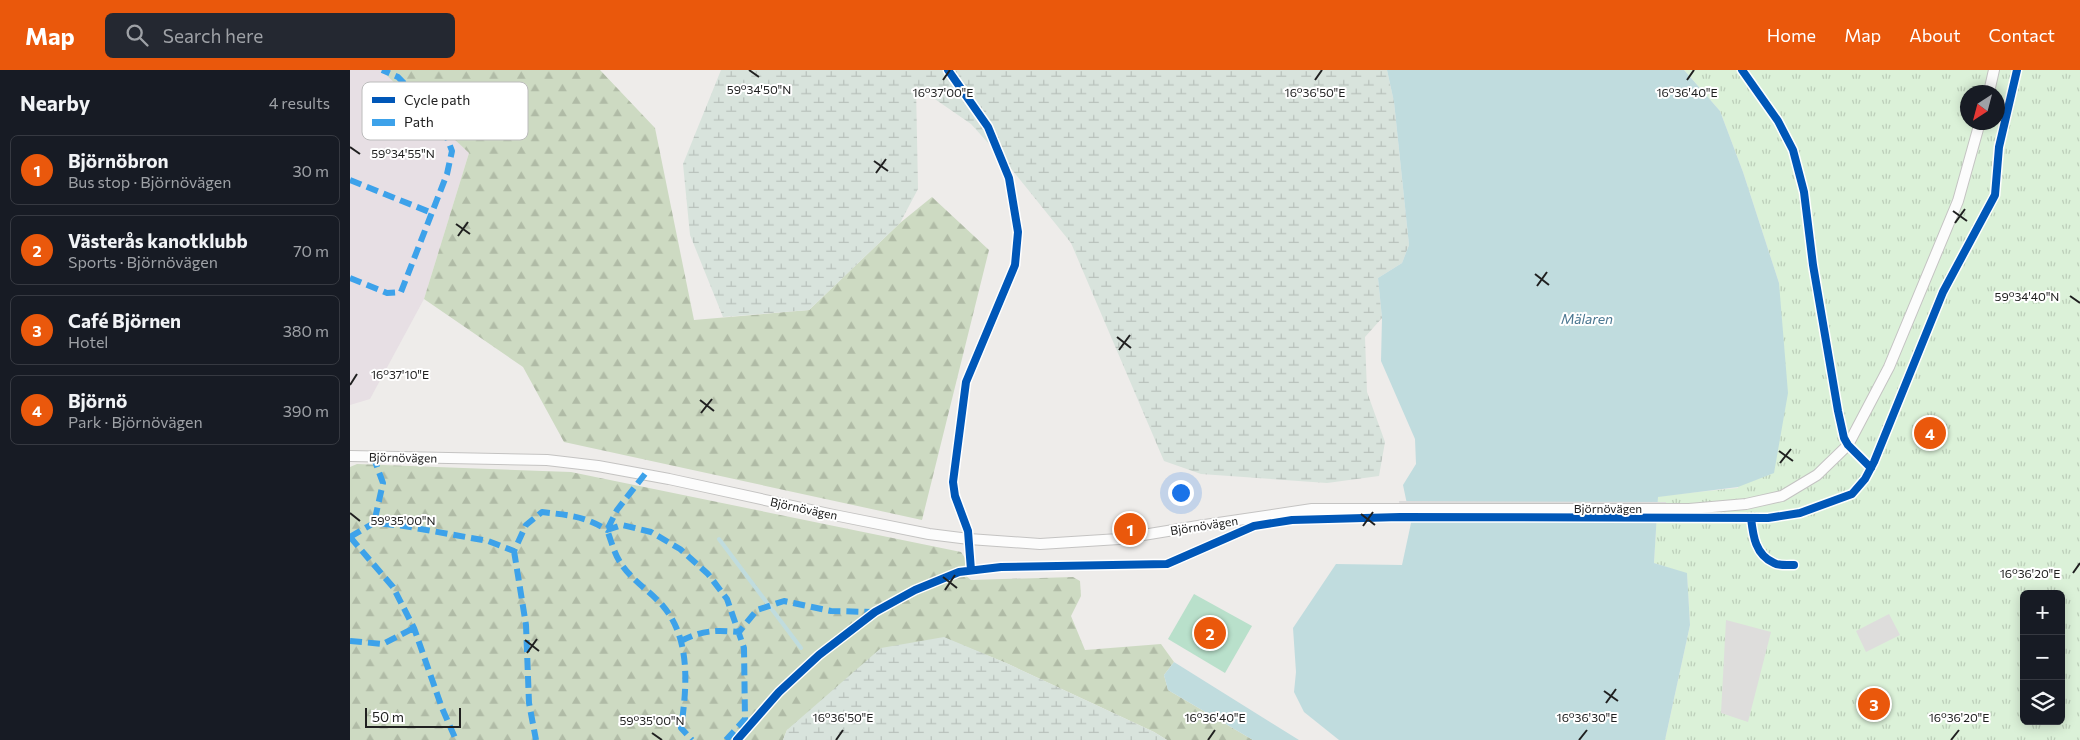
<!DOCTYPE html>
<html lang="en">
<head>
<meta charset="utf-8">
<style>
  :root { --surface:#171b24; --page:#242831; --text:#f1f3f6; --muted:#9ea1a6; --line:#363941; --accent:#ea580c }
  body { margin:0; font-family:Commissioner,sans-serif; background:var(--page); color:var(--text) }
  .controls { position:absolute; right:15px; bottom:15px; display:grid; overflow:hidden; border-radius:8px; box-shadow:0 2px 12px #0003 }
  .controls button { width:45px; height:45px; display:grid; place-items:center; padding:0; border:0; border-bottom:1px solid var(--line); background:var(--surface); color:var(--text); font:25px sans-serif }
  .compass { position:absolute; left:1610px; top:15px; width:45px; height:45px; border-radius:50%; background:var(--surface); box-shadow:0 2px 12px #0003; rotate:216deg }
  .scale { position:absolute; left:15px; bottom:12px; width:96px; box-sizing:border-box; padding-left:5px; border:2px solid #202020; border-top:0; font-size:14px; line-height:18px; white-space:nowrap; color:#202020; -webkit-text-stroke:4px #fff; paint-order:stroke }
  .you { position:absolute; left:830px; top:422px; width:18px; height:18px; margin:-12px; border:4px solid #fff; border-radius:50%; background:#1a73e8; box-shadow:0 0 0 8px #1a73e833 }
  .badge { display:grid; place-items:center; width:32px; height:32px; border-radius:50%; background:var(--accent); color:#fff; font-size:16px; font-weight:700 }
  .pin { position:absolute; translate:-50% -50%; border:2px solid #fff; box-shadow:0 1px 5px #0006 }
  .list { margin:0; padding:0; list-style:none }
  h2 { display:flex; justify-content:space-between; align-items:center; height:65px; margin:0; padding:0 20px; font-size:21px }
  h2 small { font-size:16px; font-weight:400; color:var(--muted) }
  .list li { display:grid; grid-template-columns:32px 1fr auto; gap:15px; align-items:center; box-sizing:border-box; height:70px; margin:0 10px 10px; padding:0 10px; border:1px solid var(--line); border-radius:8px }
  .list b { display:block; font-size:19px; white-space:nowrap }
  .list p { margin:0; font-size:16px; white-space:nowrap; color:var(--muted) }
  .list em { font-size:16px; font-style:normal; color:var(--muted) }
  .icon { flex:none; width:28px; height:28px; fill:none; stroke:currentColor; stroke-width:2; stroke-linecap:round; stroke-linejoin:round }
  .map { position:relative; flex:none; width:1730px; height:670px; overflow:hidden }
  header { display:flex; align-items:center; gap:30px; box-sizing:border-box; height:70px; padding:0 25px; background:var(--accent); color:#fff }
  header strong { font-size:24px }
  nav { display:flex; gap:28px; margin-inline-start:auto; font-size:18px }
  .search { width:350px; height:45px; background:var(--page); display:flex; align-items:center; gap:12px; box-sizing:border-box; padding:0 18px; border-radius:8px; color:var(--muted); font-size:19px }
  main { display:flex }
  aside { flex:1; background:var(--surface) }
  .map>svg:first-child { display:block }
</style>
</head>
<body>
<header>
<strong>Map</strong>
<div class="search"><svg class="icon" aria-label="search" viewBox="0 0 24 24"><circle cx="10" cy="10" r="6"/><path d="M15 15l6 6"/></svg>Search here</div>
<nav><a>Home</a><a>Map</a><a>About</a><a>Contact</a></nav>
</header>
<main>
<aside>
<h2>Nearby<small>4 results</small></h2>
<ul class="list">
<li><span class="badge">1</span><div><b>Björnöbron</b><p>Bus stop · Björnövägen</p></div><em>30 m</em></li>
<li><span class="badge">2</span><div><b>Västerås kanotklubb</b><p>Sports · Björnövägen</p></div><em>70 m</em></li>
<li><span class="badge">3</span><div><b>Café Björnen</b><p>Hotel</p></div><em>380 m</em></li>
<li><span class="badge">4</span><div><b>Björnö</b><p>Park · Björnövägen</p></div><em>390 m</em></li>
</ul>
</aside>
<div class="map">
<svg width="1730" height="670" viewBox="0 0 1730 670">
  <defs>
    <pattern id="forest-firs" width="22" height="20" patternUnits="userSpaceOnUse" patternTransform="scale(1.25)"><rect width="22" height="20" fill="#cddac2"/><path d="M5 1l3.5 6h-7zM16 11l3.5 6h-7z" fill="#b0bba6"/></pattern>
    <pattern id="wetland-marsh" width="20" height="14" patternUnits="userSpaceOnUse" patternTransform="scale(1.25)"><rect width="20" height="14" fill="#d8e3dc"/><path d="M1 5h8M5 5V1M11 12h8M15 12V8" fill="none" stroke="#b9c2bc"/></pattern>
    <pattern id="park-tufts" width="24" height="20" patternUnits="userSpaceOnUse" patternTransform="scale(1.25)"><rect width="24" height="20" fill="#dbf1d8"/><path d="M3 7l-1-3M5 7V3M7 7l1-3M15 17l-1-3M17 17v-4M19 17l1-3" fill="none" stroke="#bcceb9"/></pattern>
  </defs>
  <rect width="100%" height="100%" fill="#eeecea"/>
  <!-- industrial -->
  <path fill="#e7dfe4" d="M 0,0 L 33,0 L 119,83 L 74,229 L 20,329 L 0,335 Z"/>
  <!-- forest -->
  <path fill="url(#forest-firs)" d="M 31,0 L 250,0 L 305,58 L 344,250 L 459,240 L 550,153 L 582,127 L 639,180 L 572,450 L 214,372 L 173,297 L 74,229 L 119,83 Z
    M 7,394 L 221,402 L 611,482 L 615,488 L 615,505 L 621,510 L 723,507 L 730,511 L 731,526 L 721,546 L 735,580 L 811,574 L 824,592 L 814,605 L 818,620 L 903,670 L 817,670 L 804,662 L 656,593 L 594,568 L 437,660 L 433,670 L 0,670 L 0,397 Z"/>
  <!-- wetland -->
  <path fill="url(#wetland-marsh)" d="M 371,0 L 1037,0 L 1044,32 L 1059,175 L 1052,193 L 1028,208 L 1032,248 L 1015,267 L 1017,322 L 1035,372 L 1029,406 L 977,413 L 851,404 L 814,391 L 721,173 L 659,96 L 621,54 L 566,16 L 568,119 L 550,153 L 459,240 L 373,247 L 340,165 L 333,94 Z
    M 594,567 L 656,593 L 804,662 L 817,670 L 433,670 L 437,660 L 531,578 Z"/>
  <!-- park -->
  <path fill="url(#park-tufts)" fill-rule="evenodd" d="M 1334,0 L 1730,0 L 1730,670 L 1315,670 L 1340,555 L 1337,504 L 1304,493 L 1308,426 L 1388,418 L 1429,213 L 1393,102 L 1370,41 ZM 1618,22 L 1648,22 L 1648,52 L 1618,52 ZM 1674,524 L 1711,524 L 1711,651 L 1674,651 Z"/>
  <!-- pitch -->
  <path fill="#b9e0cb" d="M 844,524 L 902,556 L 875,603 L 818,569 Z"/>
  <!-- parking -->
  <path fill="#dedddc" d="M 1539,544 L 1550,565 L 1516,582 L 1506,561 Z
    M 1376,550 L 1421,562 L 1398,652 L 1371,643 Z"/>
  <!-- water -->
  <path fill="#c0dcde" d="M 1037,0 L 1334,0 L 1370,41 L 1393,102 L 1429,213 L 1438,323 L 1424,403 L 1388,417 L 1308,427 L 1304,493 L 1337,503 L 1340,555 L 1315,670 L 989,670 L 954,642 L 944,622 L 946,602 L 943,558 L 986,494 L 1052,495 L 1061,453 L 1053,415 L 1066,394 L 1065,369 L 1031,291 L 1032,248 L 1028,208 L 1052,193 L 1059,175 L 1044,32 Z
    M 824,592 L 949,670 L 903,670 L 818,620 L 814,605 Z"/>
  <!-- pier -->
  <path fill="#dddcdc" d="M 1049,431 L 1316,432 L 1317,451 L 1051,451 Z"/>
  <g fill="none" stroke-linecap="round" stroke-linejoin="round">
    <!-- stream -->
    <path stroke="#c0dcde" stroke-width="4" d="M 369,469 L 451,578"/>
    <defs>
      <path id="minor" d="M 1639,22 L 1644,0
        M 0,386 L 197,390 L 248,396 L 319,409 L 484,445 L 579,464 L 619,469 L 690,474 L 769,469 L 848,456 L 962,439 L 1339,439 L 1396,434 L 1432,426 L 1467,405 L 1498,375 L 1539,297 L 1608,131 L 1630,52"/>
    </defs>
    <!-- minor casing -->
    <use href="#minor" stroke="#c4c3c2" stroke-width="12"/>
    <!-- minor -->
    <use href="#minor" stroke="#fcfcfc" stroke-width="10"/>
    <!-- quiet -->
    <path stroke="#3da2ea" stroke-width="6" stroke-dasharray="12 6" stroke-linecap="butt" d="M 0,110 L 82,143
      M 0,208 L 37,223 L 51,222 L 97,104 L 102,81 L 94,60 L 72,32 L 48,7 L 32,0
      M 23,386 L 33,413 L 24,453
      M 295,404 L 267,440 L 257,460 C 261,470 264,483 270,492 C 280,509 300,521 313,536 C 341,569 337,617 331,658 L 342,670
      M 0,467 L 24,453 L 54,456 L 138,471 L 164,481 L 176,455 L 192,442 C 217,445 235,446 257,460 L 272,455 L 301,462 L 330,479 L 358,504 L 377,529 L 394,578 L 395,649 L 376,670
      M 0,467 L 43,517 L 64,558 L 92,638 L 106,670
      M 164,481 L 176,555 L 179,633 L 186,670
      M 0,571 L 33,574 L 64,558
      M 331,571 C 353,560 365,560 389,562 L 407,540 L 434,531 L 481,541 L 523,542"/>
    <defs>
      <path id="cycleway" d="M 598,0 L 638,57 L 659,108 L 668,162 L 665,195 L 616,312 L 603,412 L 605,426 L 618,461 L 621,500
        M 1392,0 L 1428,51 L 1443,80 L 1454,122 L 1463,195 L 1488,341 L 1494,368 L 1498,375 L 1521,398
        M 1401,448 C 1403,465 1405,485 1424,493 C 1429,496 1438,495 1444,495
        M 387,670 L 429,622 L 469,585 L 525,542 L 565,520 L 609,502 L 651,497 L 817,494 L 904,456 L 942,450 L 1050,447 L 1418,448 L 1450,443 L 1502,424 L 1515,409 L 1524,392 L 1593,222 L 1645,125 L 1649,77 L 1667,0"/>
    </defs>
    <!-- cycleway casing -->
    <use href="#cycleway" stroke="#fff" stroke-width="11"/>
    <!-- cycleway -->
    <use href="#cycleway" stroke="#0057b8" stroke-width="8"/>
  </g>
  <!-- ticks -->
  <path fill="none" stroke="#202020" stroke-width="2" d="M 399,0 L 409,7M 593,10 L 600,0M 965,10 L 972,0M 1337,10 L 1344,0M 0,77 L 10,84M 524,91 L 538,101M 526,103 L 536,89M 1603,141 L 1617,151M 1605,153 L 1615,139M 106,154 L 120,164M 108,166 L 118,152M 1185,204 L 1199,215M 1187,216 L 1197,202M 1720,226 L 1730,233M 767,267 L 781,278M 769,280 L 780,265M 0,315 L 7,304M 350,330 L 364,341M 351,343 L 362,329M 1429,381 L 1443,391M 1430,393 L 1441,379M 0,443 L 10,451M 1011,444 L 1025,455M 1013,456 L 1023,442M 1723,503 L 1730,493M 593,507 L 607,518M 595,520 L 605,505M 175,570 L 189,581M 177,583 L 187,569M 1254,621 L 1268,631M 1256,633 L 1266,619M 302,663 L 312,670M 486,670 L 493,660M 858,670 L 865,660M 1229,670 L 1237,660M 1601,670 L 1609,660"/>
  <g text-anchor="middle" dominant-baseline="central" stroke-width="4" stroke-linejoin="round" paint-order="stroke">
    <!-- street labels -->
    <g font-size="12" fill="#202020" stroke="#fff">
      <text transform="translate(53 387) rotate(1)">Björnövägen</text>
      <text transform="translate(454 438) rotate(12)">Björnövägen</text>
      <text x="1258" y="438">Björnövägen</text>
      <text transform="translate(854 455) rotate(-9)">Björnövägen</text>
    </g>
    <!-- water labels -->
    <g font-size="14" font-style="italic" fill="#4b7791" stroke="#fff">
      <text x="1237" y="248">Mälaren</text>
    </g>
  </g>
  <!-- legend -->
  <rect x="12" y="12" width="166" height="58" rx="8" fill="#fff" stroke="#bcbcbc" stroke-width="1"/>
  <rect x="22" y="27" width="23" height="6" fill="#0057b8"/>
  <rect x="22" y="49" width="23" height="7" fill="#3da2ea"/>
  <g font-size="14" fill="#202020">
    <text x="54" y="35">Cycle path</text>
    <text x="54" y="57">Path</text>
  </g>
  <g font-size="12" text-anchor="middle" fill="#202020" stroke="#fff" stroke-width="4" stroke-linejoin="round" paint-order="stroke">
    <text x="409" y="24">59°34'50"N</text>
    <text x="593" y="27">16°37'00"E</text>
    <text x="965" y="27">16°36'50"E</text>
    <text x="1337" y="27">16°36'40"E</text>
    <text x="53" y="88">59°34'55"N</text>
    <text x="1677" y="231">59°34'40"N</text>
    <text x="50" y="309">16°37'10"E</text>
    <text x="53" y="455">59°35'00"N</text>
    <text x="1680" y="508">16°36'20"E</text>
    <text x="493" y="652">16°36'50"E</text>
    <text x="865" y="652">16°36'40"E</text>
    <text x="1237" y="652">16°36'30"E</text>
    <text x="1609" y="652">16°36'20"E</text>
    <text x="302" y="655">59°35'00"N</text>
  </g>
</svg>
<div class="controls">
<button>+</button>
<button>−</button>
<button><svg class="icon" aria-label="layers" viewBox="0 0 24 24"><path d="M12 4l9 5-9 5-9-5zM3 14l9 5 9-5"/></svg></button>
</div>
<svg class="compass" viewBox="-18 -18 36 36"><path d="M0-13l5 13h-10z" fill="#e53935"/><path d="M0 13l5-13h-10z" fill="#9ea1a6"/></svg>
<div class="scale">50 m</div>
<div class="you"></div>
<div class="pin badge" style="left:780px;top:459px">1</div>
<div class="pin badge" style="left:860px;top:563px">2</div>
<div class="pin badge" style="left:1524px;top:634px">3</div>
<div class="pin badge" style="left:1580px;top:363px">4</div>
</div>
</main>
</body>
</html>
